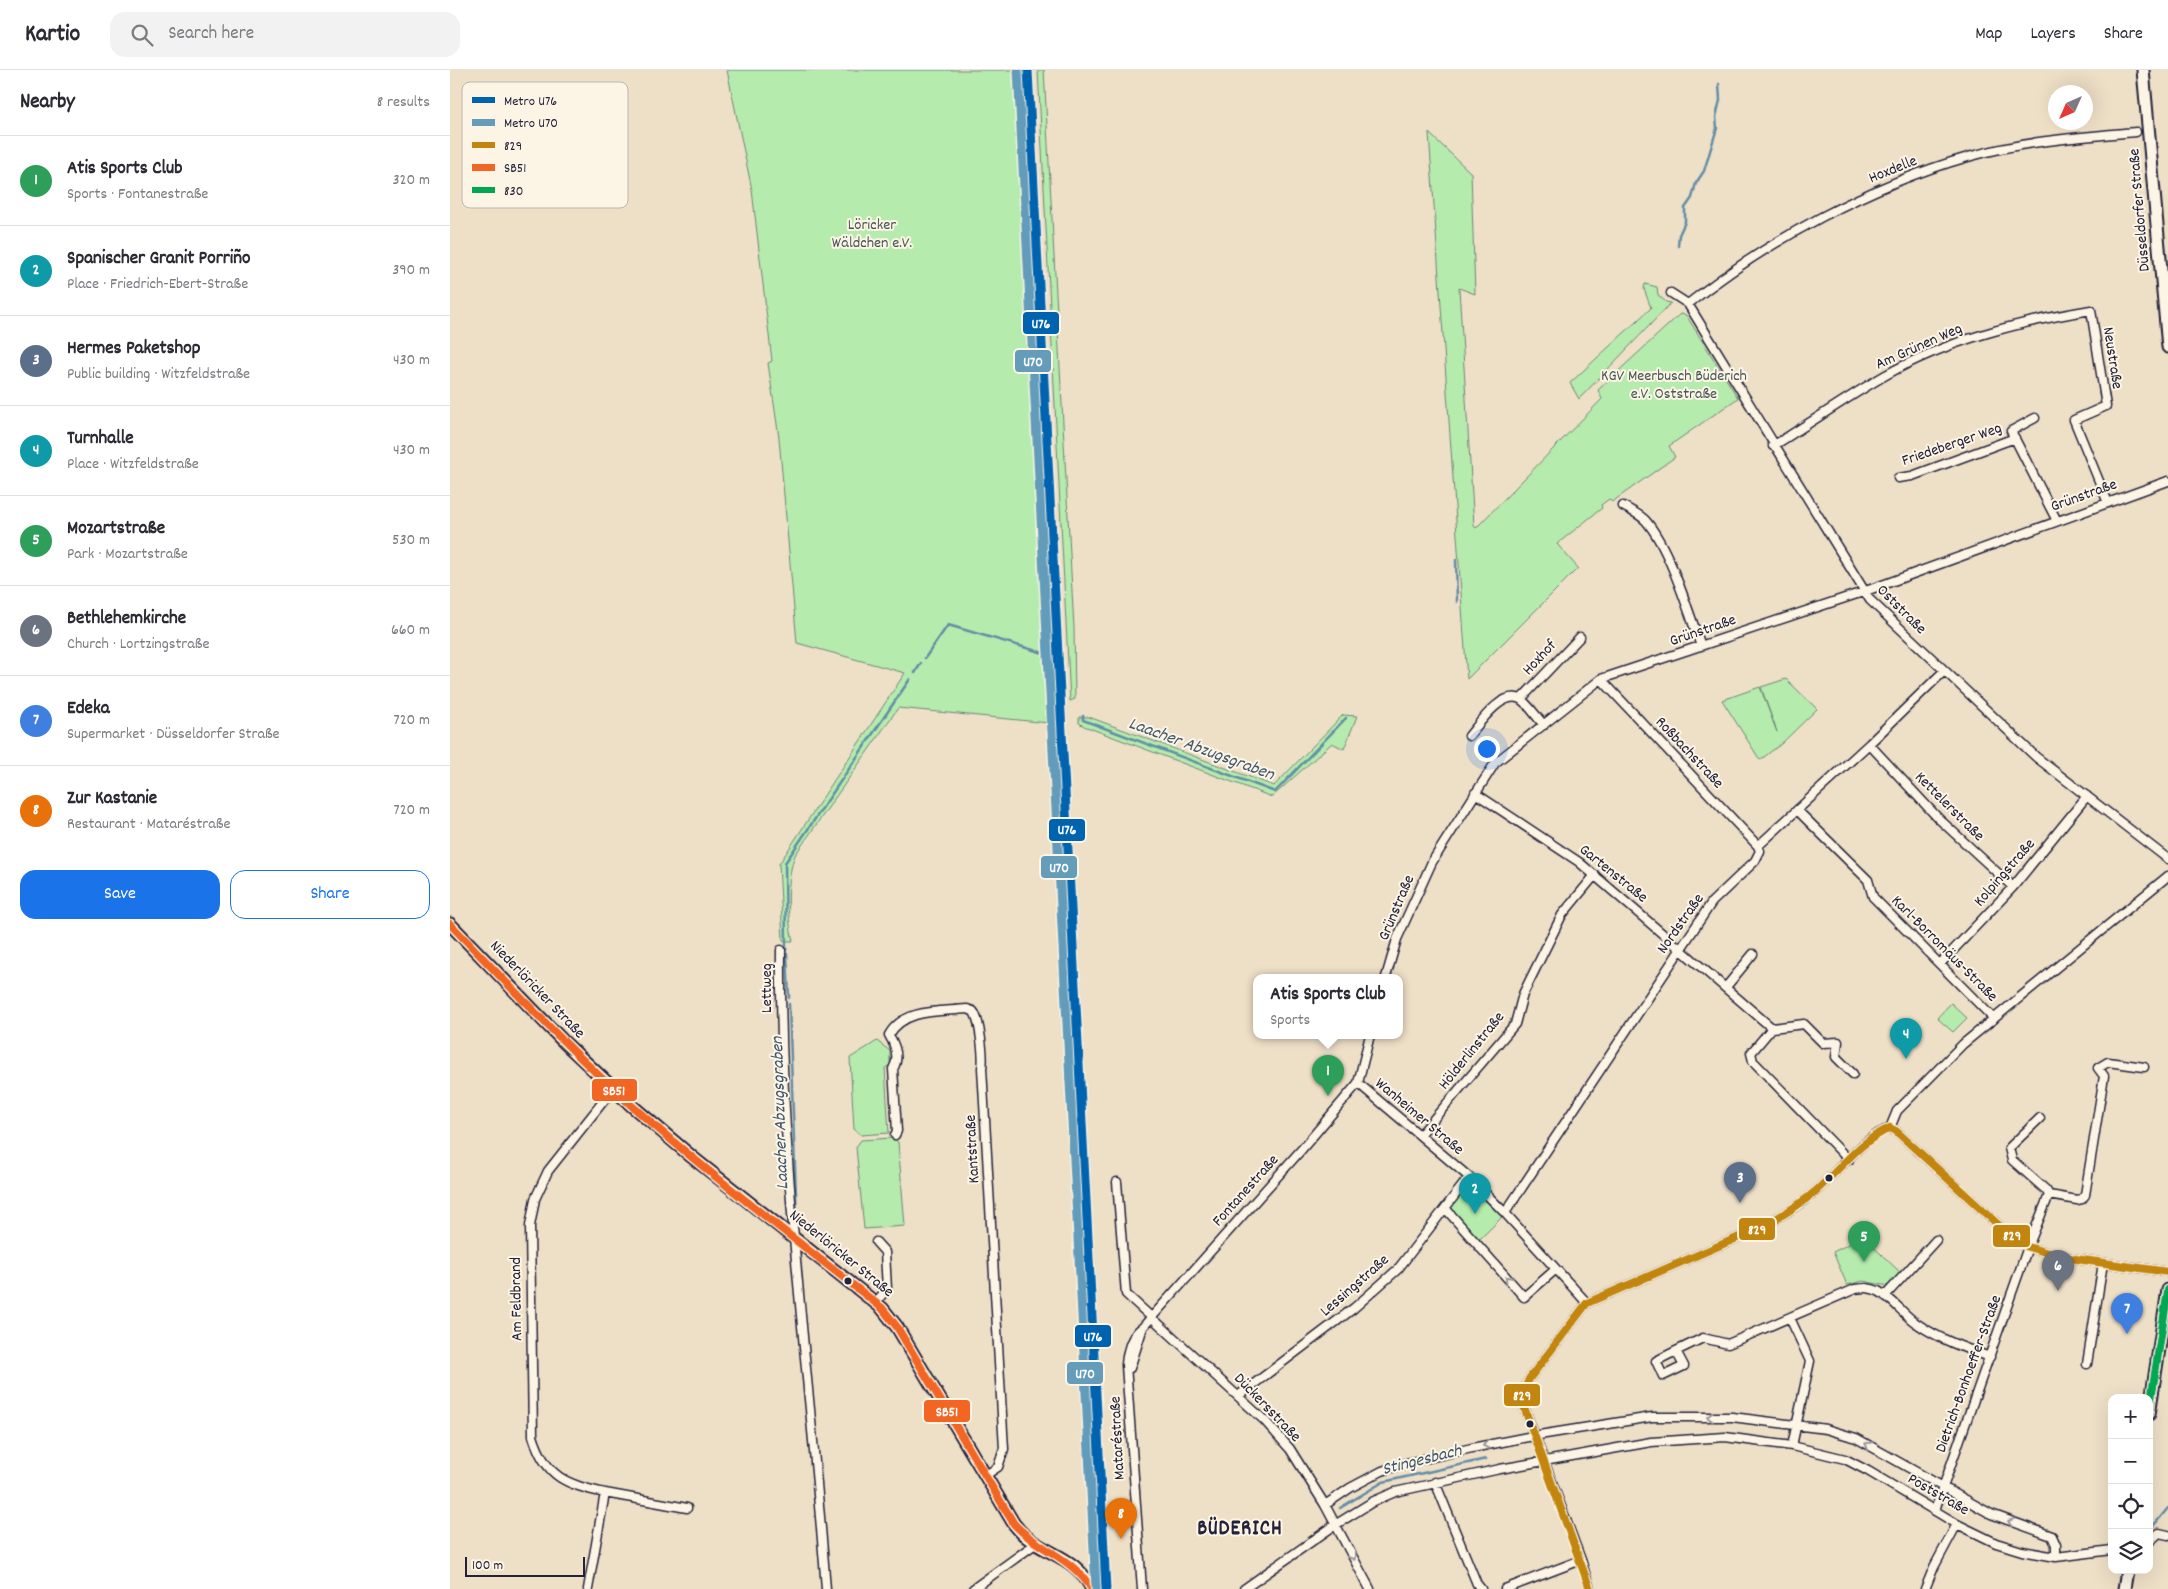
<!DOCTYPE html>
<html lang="en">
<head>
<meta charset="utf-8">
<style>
  :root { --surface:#fff; --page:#f2f2f3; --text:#2b2b33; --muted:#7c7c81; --line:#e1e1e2; --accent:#1a73e8 }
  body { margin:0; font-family:Dekko,sans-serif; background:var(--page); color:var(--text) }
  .controls { position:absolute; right:15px; bottom:15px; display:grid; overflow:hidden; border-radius:10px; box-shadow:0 5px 20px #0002 }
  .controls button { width:45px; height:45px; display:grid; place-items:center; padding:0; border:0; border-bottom:1px solid var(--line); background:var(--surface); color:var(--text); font:25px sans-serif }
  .compass { position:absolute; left:1598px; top:15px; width:45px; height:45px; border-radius:50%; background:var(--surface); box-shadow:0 5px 20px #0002; rotate:225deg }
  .scale { position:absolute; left:15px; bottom:12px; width:120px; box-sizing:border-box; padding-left:5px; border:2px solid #22223b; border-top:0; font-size:14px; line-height:18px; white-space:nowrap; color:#22223b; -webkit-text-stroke:4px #fcf5e5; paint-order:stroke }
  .you { position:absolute; left:1036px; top:678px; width:18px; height:18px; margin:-12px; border:4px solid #fff; border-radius:50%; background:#1a73e8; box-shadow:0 0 0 8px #1a73e833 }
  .badge { display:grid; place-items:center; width:32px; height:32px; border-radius:50%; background:var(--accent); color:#fff; font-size:16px; font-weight:700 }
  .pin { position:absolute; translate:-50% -41px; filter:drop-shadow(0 1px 2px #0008) }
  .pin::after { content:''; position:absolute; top:26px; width:18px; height:15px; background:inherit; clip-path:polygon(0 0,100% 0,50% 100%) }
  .popup { position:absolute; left:803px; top:904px; width:150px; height:65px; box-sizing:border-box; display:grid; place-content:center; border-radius:10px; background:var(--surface); filter:drop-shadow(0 1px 4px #0005); font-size:16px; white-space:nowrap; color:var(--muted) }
  .popup b { font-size:19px; color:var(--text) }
  .popup::after { content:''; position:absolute; left:50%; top:100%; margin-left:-10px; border:10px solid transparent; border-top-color:var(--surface) }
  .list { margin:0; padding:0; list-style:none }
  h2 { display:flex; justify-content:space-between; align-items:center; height:65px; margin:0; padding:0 20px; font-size:21px }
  h2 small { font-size:16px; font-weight:400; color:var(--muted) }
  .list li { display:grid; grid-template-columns:32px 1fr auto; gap:15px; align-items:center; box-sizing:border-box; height:90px; padding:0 20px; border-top:1px solid var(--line) }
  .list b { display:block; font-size:19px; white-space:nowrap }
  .list p { margin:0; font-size:16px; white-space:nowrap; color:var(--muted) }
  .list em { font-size:16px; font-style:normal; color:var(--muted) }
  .actions { display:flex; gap:10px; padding:15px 20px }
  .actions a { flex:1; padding:11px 0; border:1px solid var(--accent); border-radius:15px; text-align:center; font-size:18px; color:var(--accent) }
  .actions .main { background:var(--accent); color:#fff }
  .icon { flex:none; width:28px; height:28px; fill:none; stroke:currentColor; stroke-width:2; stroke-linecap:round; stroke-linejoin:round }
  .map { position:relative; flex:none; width:1718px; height:1519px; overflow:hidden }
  header { display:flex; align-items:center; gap:30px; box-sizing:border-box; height:70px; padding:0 25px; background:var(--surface); border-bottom:1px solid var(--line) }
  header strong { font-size:24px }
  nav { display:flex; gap:28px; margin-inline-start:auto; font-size:18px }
  .search { width:350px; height:45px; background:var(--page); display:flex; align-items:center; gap:12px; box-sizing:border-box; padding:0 18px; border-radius:15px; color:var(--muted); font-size:19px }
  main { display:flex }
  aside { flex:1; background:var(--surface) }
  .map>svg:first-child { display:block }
</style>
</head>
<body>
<header>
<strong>Kartio</strong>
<div class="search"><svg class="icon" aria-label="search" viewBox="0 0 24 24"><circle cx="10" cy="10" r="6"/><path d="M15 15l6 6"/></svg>Search here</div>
<nav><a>Map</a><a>Layers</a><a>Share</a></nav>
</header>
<main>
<aside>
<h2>Nearby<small>8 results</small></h2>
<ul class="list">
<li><span class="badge" style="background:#2e9e5b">1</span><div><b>Atis Sports Club</b><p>Sports · Fontanestraße</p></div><em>320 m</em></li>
<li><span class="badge" style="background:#0f9aa8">2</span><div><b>Spanischer Granit Porriño</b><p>Place · Friedrich-Ebert-Straße</p></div><em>390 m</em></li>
<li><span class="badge" style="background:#5c6f8a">3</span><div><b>Hermes Paketshop</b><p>Public building · Witzfeldstraße</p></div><em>430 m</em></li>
<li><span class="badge" style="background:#0f9aa8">4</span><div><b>Turnhalle</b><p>Place · Witzfeldstraße</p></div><em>430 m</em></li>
<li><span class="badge" style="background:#2e9e5b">5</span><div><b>Mozartstraße</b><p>Park · Mozartstraße</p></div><em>530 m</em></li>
<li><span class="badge" style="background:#6b7280">6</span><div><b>Bethlehemkirche</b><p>Church · Lortzingstraße</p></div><em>660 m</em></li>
<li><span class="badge" style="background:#3f7fe0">7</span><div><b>Edeka</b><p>Supermarket · Düsseldorfer Straße</p></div><em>720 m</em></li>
<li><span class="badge" style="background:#e8710a">8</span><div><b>Zur Kastanie</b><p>Restaurant · Mataréstraße</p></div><em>720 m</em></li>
</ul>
<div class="actions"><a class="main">Save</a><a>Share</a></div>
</aside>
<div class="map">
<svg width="1718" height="1519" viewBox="0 0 1718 1519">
  <rect width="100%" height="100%" fill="#eedfc7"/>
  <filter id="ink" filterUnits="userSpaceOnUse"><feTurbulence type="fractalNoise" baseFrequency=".02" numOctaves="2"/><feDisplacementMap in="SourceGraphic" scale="10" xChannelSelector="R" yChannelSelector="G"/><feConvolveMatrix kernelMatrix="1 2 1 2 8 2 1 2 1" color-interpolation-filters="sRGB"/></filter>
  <g filter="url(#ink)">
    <!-- green -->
    <path fill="#b5ebad" stroke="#6c8674" d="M 277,0 L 572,0 L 605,635 L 599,643 L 599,653 L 448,638 L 345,785 C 336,808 337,847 343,871 L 333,871 L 329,794 L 455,603 L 347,573 L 329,368 L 318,293 L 322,291 L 302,120 Z
      M 588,0 L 594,0 L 624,558 L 625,629 L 620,631 Z
      M 979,63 L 1021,103 L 1025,224 L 1009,218 L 1024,456 L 1026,458 L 1152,329 L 1148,320 L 1230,244 L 1236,245 L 1288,328 L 1219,376 L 1225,387 L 1162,432 L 1159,429 L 1151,435 L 1152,438 L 1107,474 L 1128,498 L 1017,609 Z
      M 1195,214 L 1207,217 L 1208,225 L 1216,232 L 1221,233 L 1129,329 L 1120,313 L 1201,238 L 1194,219 Z
      M 1336,609 L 1367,639 L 1331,674 L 1310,690 L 1272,630 L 1310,617 L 1327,662 L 1311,617 Z
      M 893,645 L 907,646 L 894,679 L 882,673 L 822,727 L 634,656 L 629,653 L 629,647 L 639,647 L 824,716 Z
      M 1501,933 L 1517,948 L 1503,962 L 1487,948 Z
      M 427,971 L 440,981 L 440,995 L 435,998 L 439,1063 L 411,1065 L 404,1059 L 400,988 Z
      M 442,1068 L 448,1072 L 455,1156 L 414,1159 L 406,1077 L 411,1070 Z
      M 1020,1113 L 1053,1146 L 1028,1171 L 999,1138 Z
      M 1413,1167 L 1451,1203 L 1438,1216 L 1413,1211 L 1397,1215 L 1383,1182 Z"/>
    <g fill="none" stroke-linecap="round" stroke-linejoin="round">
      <!-- stream -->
      <path stroke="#628da6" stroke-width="2.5" d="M 1228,176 L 1229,165 L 1235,152 L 1235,138 L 1242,128 L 1246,113 L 1254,101 L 1267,58 L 1266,47 L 1270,30 L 1269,14
        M 1006,490 L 1007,532
        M 475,588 L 498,555 L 597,584
        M 465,603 L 471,593
        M 633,646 L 633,650 L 825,722 L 896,648
        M 336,880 L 335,793 L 460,609
        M 337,884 L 339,928
        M 339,934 L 347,1152
        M 890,1438 L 933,1412 L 1036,1389
        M 1699,1461 L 1718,1438"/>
      <defs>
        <path id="street" d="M 1221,223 L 1238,234 L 1420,530 L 1586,687 L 1718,789
          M 1238,234 C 1317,171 1420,115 1518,87 C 1573,71 1630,67 1686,62
          M 1585,348 L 1561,361 L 1607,451
          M 1323,376 C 1360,353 1396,328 1434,306 C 1497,270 1569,252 1641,240 L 1656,336 L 1624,350 L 1658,433
          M 1448,408 L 1462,406 L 1565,368
          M 1173,436 C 1181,441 1190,444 1196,451 C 1220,479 1238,541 1251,576
          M 1151,609 L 1308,776
          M 1071,629 L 1130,567
          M 1019,666 C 1029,654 1052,620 1070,629 C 1078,633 1087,648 1094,655
          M 1419,674 L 1488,748 L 1563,817
          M 1025,723 L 1129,792 L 1322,958 L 1301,983 L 1303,991 L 1399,1090
          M 1347,740 L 1418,810 L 1423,827 L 1544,949
          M 331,880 C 329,1094 360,1306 376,1519
          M 1490,894 L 1563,817 L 1637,726
          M 936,907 L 947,869 L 982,792 L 1045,693 L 1151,609 L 1413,522 L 1718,411
          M 1276,917 L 1303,884
          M 1322,958 L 1354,954 L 1373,973 L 1388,972 L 1386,987 L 1403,1004
          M 908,1013 L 1019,1107 L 1055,1143 L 1137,1233
          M 1440,1058 L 1447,1041 L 1513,974 L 1718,806
          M 1440,1058 L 1446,1061 L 1555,1161 L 1578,1177 L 1612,1187 L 1718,1202
          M 445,1065 L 447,1061 L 443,999 C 450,988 445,975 439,965 C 454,938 490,942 517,939 L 523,941 C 530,948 534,988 532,998 L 554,1379 L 548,1397 L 536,1405
          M 970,1065 L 1065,954 L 1073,924 L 1112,845 L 1145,805
          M 667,1112 L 676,1224 L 815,1351 L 840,1379 L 875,1435 L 920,1519
          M 1599,1125 L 1627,1130 L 1632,1129 L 1635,1125 L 1654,1006 L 1648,998 L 1658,992 L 1694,997
          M 995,1138 L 1074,1227 L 1106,1199
          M 1055,1143 L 1262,832 L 1305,791 L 1310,781 L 1308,776 L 1419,674 L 1494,601
          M 426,1172 L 435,1182 L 437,1219 L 426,1232
          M 1435,1226 L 1486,1170
          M 1340,1248 L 1360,1291 L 1342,1376
          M 1226,1281 L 1206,1291 L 1213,1306 L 1234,1296 L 1226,1281 L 1253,1268 L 1278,1274 L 1405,1219 C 1414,1218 1419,1217 1428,1221 C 1442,1228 1453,1244 1466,1253 C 1489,1269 1514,1278 1540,1287
          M 1637,1294 L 1653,1193
          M 680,1298 L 693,1257
          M 788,1326 L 904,1238 L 948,1199 L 1019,1107
          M 985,1412 L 1027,1514 L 1031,1519
          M 155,1423 L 237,1438
          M 875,1435 L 900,1418 L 932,1401 L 957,1393 L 1022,1378 L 1083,1366 L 1202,1347 L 1282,1347 L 1376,1359 L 1406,1368 L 1541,1444 L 1602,1466 L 1606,1475 L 1606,1487
          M 1485,1440 L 1578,1177 L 1599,1125 L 1596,1120 L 1562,1090 L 1559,1078 L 1590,1048
          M 1699,1472 L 1709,1463 L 1718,1465
          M 138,1519 L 155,1423 C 116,1414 96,1408 83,1366 L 80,1156 L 85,1129 L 98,1101 L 163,1019
          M 523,1519 L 585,1474
          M 692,1519 L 676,1295 C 677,1281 681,1265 693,1257 L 852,1079 L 908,1013 L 920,965
          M 794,1519 L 885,1455 L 924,1431 L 945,1422 L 1050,1399 L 1201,1372 L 1275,1367 L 1342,1376 L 1395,1389 L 1418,1401 L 1507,1454 L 1546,1473 L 1572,1481 L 1606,1487 L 1662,1480
          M 1055,1519 L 1131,1490
          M 1140,1519 L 1131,1490 L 1074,1337 L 1072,1326 L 1079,1309 L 1137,1233 L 1310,1158 C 1330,1147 1349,1136 1366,1121 C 1385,1104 1416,1065 1440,1058
          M 1475,1519 L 1484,1497 L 1507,1454"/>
        <path id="secondary" d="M 1693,0 L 1718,277
          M 0,854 L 115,973 L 181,1035 L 242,1087 L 432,1238 L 447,1257 L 564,1454 C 588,1486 623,1481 642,1519
          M 1699,1344 L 1718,1220
          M 1674,1519 L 1677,1500"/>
      </defs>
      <!-- street casing -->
      <use href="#street" stroke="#22223b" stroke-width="11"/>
      <!-- secondary casing -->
      <use href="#secondary" stroke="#22223b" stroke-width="15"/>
      <!-- street -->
      <use href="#street" stroke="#fcf5e5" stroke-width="8"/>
      <!-- secondary -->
      <use href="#secondary" stroke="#fcf5e5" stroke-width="11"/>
      <defs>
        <path id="bus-1" d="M 1440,1058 L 1446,1061 L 1555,1161 L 1578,1177 L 1612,1187 L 1718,1202
          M 1140,1519 L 1074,1337 L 1072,1326 L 1079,1309 L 1137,1233 L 1310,1158 C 1330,1147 1350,1135 1367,1120 C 1391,1098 1410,1071 1440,1058"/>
        <path id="bus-2" d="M 0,854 C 60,916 118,979 182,1036 C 262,1107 348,1171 432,1238 L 447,1257 L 564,1454 C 590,1482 620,1485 642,1519"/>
        <path id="bus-3" d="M 1699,1342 L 1718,1220"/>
      </defs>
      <!-- bus-1 casing -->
      <use href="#bus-1" stroke="#fcf5e5" stroke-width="11"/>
      <!-- bus-2 casing -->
      <use href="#bus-2" stroke="#fcf5e5" stroke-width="11"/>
      <!-- bus-3 casing -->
      <use href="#bus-3" stroke="#fcf5e5" stroke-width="11"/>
      <!-- bus-1 -->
      <use href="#bus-1" stroke="#c2850f" stroke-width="8"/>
      <!-- bus-2 -->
      <use href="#bus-2" stroke="#f26522" stroke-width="8"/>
      <!-- bus-3 -->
      <use href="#bus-3" stroke="#00a651" stroke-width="8"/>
      <defs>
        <path id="metro-1" d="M 578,0 L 656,1519"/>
        <path id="metro-2" d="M 568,1 L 646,1519"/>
      </defs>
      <!-- metro-1 casing -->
      <use href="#metro-1" stroke="#fcf5e5" stroke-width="12"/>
      <!-- metro-2 casing -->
      <use href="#metro-2" stroke="#fcf5e5" stroke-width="12"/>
      <!-- metro-1 -->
      <use href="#metro-1" stroke="#0063af" stroke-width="9"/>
      <!-- metro-2 -->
      <use href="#metro-2" stroke="#649cba" stroke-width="9"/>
    </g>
    <!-- one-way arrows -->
    <defs><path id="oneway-chevron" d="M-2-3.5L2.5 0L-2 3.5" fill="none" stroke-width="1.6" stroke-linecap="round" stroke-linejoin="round" transform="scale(1.25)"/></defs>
    <g stroke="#9a9698">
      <use href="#oneway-chevron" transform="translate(1058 1209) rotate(-132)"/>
      <use href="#oneway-chevron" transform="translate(1260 1347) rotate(180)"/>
      <use href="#oneway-chevron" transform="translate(1036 1375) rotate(169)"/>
      <use href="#oneway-chevron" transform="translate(1418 1375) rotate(-152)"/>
      <use href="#oneway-chevron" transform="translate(1561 1452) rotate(-161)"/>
      <use href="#oneway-chevron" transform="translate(903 1487) rotate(62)"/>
    </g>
  </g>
  <!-- markers -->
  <g fill="#22223b" stroke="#fcf5e5" stroke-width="2">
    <circle cx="1379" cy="1108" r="4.5"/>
    <circle cx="398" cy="1211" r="4.5"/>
    <circle cx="1080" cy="1354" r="4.5"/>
  </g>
  <g text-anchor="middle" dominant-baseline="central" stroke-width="4" stroke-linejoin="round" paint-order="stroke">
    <!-- street labels -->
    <g font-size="16" fill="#22223b" stroke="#fcf5e5">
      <text transform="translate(1443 100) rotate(-22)">Hoxdelle</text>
      <text transform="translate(1690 140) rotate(-95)">Düsseldorfer Straße</text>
      <text transform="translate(1469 277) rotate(-24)">Am Grünen Weg</text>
      <text transform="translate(1662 288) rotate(81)">Neustraße</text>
      <text transform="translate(1502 375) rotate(-19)">Friedeberger Weg</text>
      <text transform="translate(1634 426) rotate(-20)">Grünstraße</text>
      <text transform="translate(1451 540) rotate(45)">Oststraße</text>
      <text transform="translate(1253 561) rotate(-19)">Grünstraße</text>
      <text transform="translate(1090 588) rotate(-47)">Hoxhof</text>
      <text transform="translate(1239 683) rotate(47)">Roßbachstraße</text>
      <text transform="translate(1499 737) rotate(45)">Kettelerstraße</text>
      <text transform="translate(1555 803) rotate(-49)">Kolpingstraße</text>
      <text transform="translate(1163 804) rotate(39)">Gartenstraße</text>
      <text transform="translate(947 838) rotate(-67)">Grünstraße</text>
      <text transform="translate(1231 854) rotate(-55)">Nordstraße</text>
      <text transform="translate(1494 879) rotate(45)">Karl-Borromäus-Straße</text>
      <text transform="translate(317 918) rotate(-90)">Lettweg</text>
      <text transform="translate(87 920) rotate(46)">Niederlöricker Straße</text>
      <text transform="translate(1022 981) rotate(-51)">Hölderlinstraße</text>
      <text transform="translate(969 1047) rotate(40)">Wanheimer Straße</text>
      <text transform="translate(523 1079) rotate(-93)">Kantstraße</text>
      <text transform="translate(796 1121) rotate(-48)">Fontanestraße</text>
      <text transform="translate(391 1184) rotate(39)">Niederlöricker Straße</text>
      <text transform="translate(905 1216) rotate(-41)">Lessingstraße</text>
      <text transform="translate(67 1229) rotate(-91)">Am Feldbrand</text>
      <text transform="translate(1519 1304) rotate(-70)">Dietrich-Bonhoeffer-Straße</text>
      <text transform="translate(817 1338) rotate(46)">Dückersstraße</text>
      <text transform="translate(668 1368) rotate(-93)">Mataréstraße</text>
      <text transform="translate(1488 1425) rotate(30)">Poststraße</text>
    </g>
    <!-- park labels -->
    <g font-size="16" fill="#475458" stroke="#fcf5e5">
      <text x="422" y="155">Löricker<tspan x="422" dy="18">Wäldchen e.V.</tspan></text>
      <text x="1224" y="306">KGV Meerbusch Büderich<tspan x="1224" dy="18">e.V. Oststraße</tspan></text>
    </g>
    <!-- water labels -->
    <g font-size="18" font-style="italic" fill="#425870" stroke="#fcf5e5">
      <text transform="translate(751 680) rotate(20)">Laacher Abzugsgraben</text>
      <text transform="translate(331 1043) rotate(-92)">Laacher Abzugsgraben</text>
      <text transform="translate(972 1391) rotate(-14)">Stingesbach</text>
    </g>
    <!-- district labels -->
    <g font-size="21" font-weight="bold" letter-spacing="1" fill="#22223b" stroke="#fcf5e5">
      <text x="790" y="1460">BÜDERICH</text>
    </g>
  </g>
  <!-- legend -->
  <rect x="12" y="12" width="166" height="126" rx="8" fill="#fcf5e5" stroke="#bbb6b2" stroke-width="1"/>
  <rect x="22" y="27" width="23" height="6" fill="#0063af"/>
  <rect x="22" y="49" width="23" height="7" fill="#649cba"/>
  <rect x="22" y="72" width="23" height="6" fill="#c2850f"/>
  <rect x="22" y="94" width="23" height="7" fill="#f26522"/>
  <rect x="22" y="117" width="23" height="6" fill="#00a651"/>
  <g font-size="14" fill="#22223b">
    <text x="54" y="35">Metro U76</text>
    <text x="54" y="57">Metro U70</text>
    <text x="54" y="80">829</text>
    <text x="54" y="102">SB51</text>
    <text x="54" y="125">830</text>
  </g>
  <g stroke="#fcf5e5" stroke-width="2">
    <rect x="572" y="241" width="38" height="24" rx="5" fill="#0063af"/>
    <rect x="564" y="279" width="38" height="24" rx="5" fill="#649cba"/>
    <rect x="598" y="748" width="38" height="24" rx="5" fill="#0063af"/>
    <rect x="590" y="785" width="38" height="24" rx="5" fill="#649cba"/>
    <rect x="141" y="1008" width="47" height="24" rx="5" fill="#f26522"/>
    <rect x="1288" y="1147" width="38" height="24" rx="5" fill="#c2850f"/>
    <rect x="1542" y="1154" width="39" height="24" rx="5" fill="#c2850f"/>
    <rect x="624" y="1254" width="38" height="24" rx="5" fill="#0063af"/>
    <rect x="616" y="1291" width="38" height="24" rx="5" fill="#649cba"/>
    <rect x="1053" y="1313" width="38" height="24" rx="5" fill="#c2850f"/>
    <rect x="473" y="1329" width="48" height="24" rx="5" fill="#f26522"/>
  </g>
  <g font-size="14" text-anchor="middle" font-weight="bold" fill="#fff">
    <text x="591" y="258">U76</text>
    <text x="583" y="296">U70</text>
    <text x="617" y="764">U76</text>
    <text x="609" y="802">U70</text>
    <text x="164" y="1025">SB51</text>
    <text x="1307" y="1164">829</text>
    <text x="1562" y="1170">829</text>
    <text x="643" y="1271">U76</text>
    <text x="635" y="1308">U70</text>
    <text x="1072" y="1330">829</text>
    <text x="497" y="1346">SB51</text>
  </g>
</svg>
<div class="controls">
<button>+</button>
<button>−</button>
<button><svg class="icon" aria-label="locate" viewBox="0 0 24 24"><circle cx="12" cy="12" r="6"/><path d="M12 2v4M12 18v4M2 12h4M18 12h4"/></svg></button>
<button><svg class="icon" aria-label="layers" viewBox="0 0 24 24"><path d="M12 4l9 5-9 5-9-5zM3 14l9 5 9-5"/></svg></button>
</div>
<svg class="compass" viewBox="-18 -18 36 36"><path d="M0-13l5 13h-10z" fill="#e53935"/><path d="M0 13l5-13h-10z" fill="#7c7c81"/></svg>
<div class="scale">100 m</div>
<div class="you"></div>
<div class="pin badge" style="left:878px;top:1026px;background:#2e9e5b">1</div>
<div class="popup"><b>Atis Sports Club</b>Sports</div>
<div class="pin badge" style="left:1025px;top:1144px;background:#0f9aa8">2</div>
<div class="pin badge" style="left:1290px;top:1133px;background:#5c6f8a">3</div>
<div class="pin badge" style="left:1456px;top:989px;background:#0f9aa8">4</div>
<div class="pin badge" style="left:1414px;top:1192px;background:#2e9e5b">5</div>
<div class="pin badge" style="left:1608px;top:1221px;background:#6b7280">6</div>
<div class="pin badge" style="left:1677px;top:1264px;background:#3f7fe0">7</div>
<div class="pin badge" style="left:671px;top:1469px;background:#e8710a">8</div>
</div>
</main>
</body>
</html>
